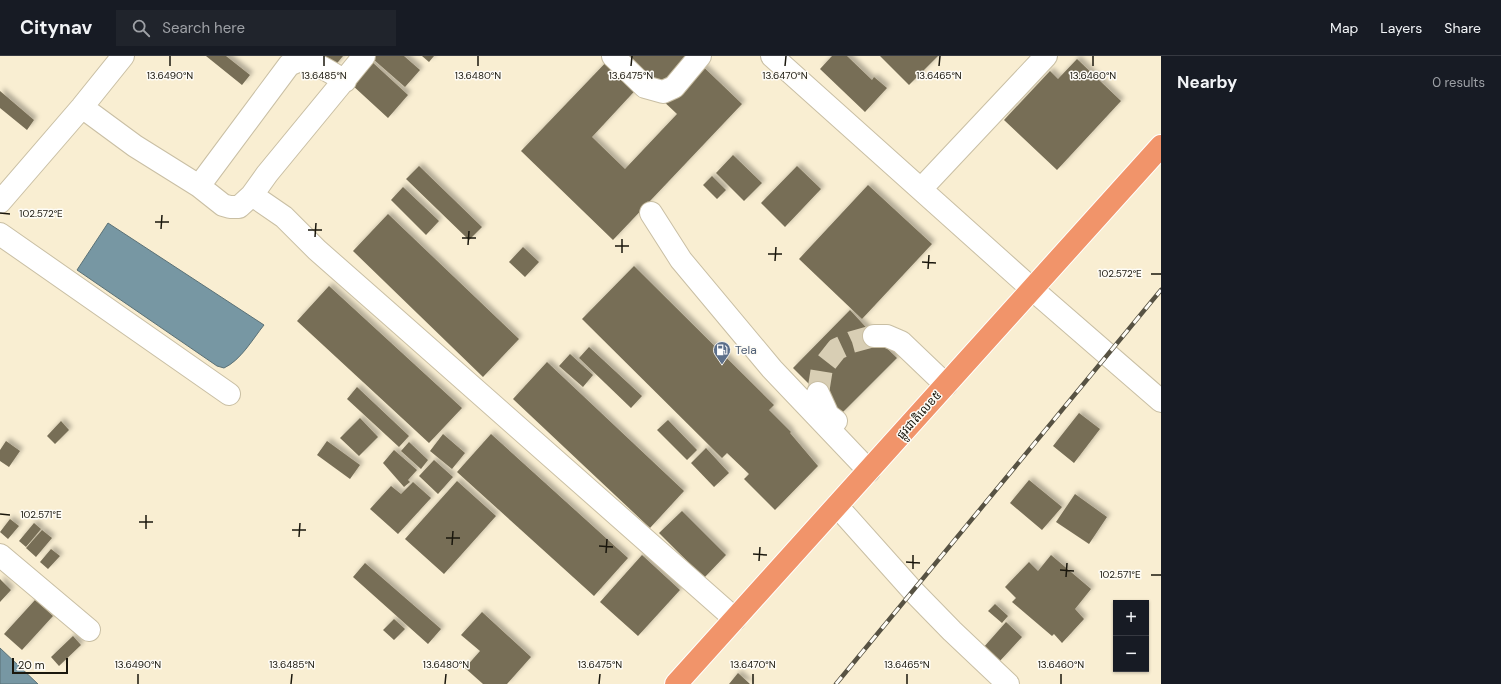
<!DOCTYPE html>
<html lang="en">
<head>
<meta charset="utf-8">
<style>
  :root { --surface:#171b24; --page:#20242c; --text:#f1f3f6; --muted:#9ea1a6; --line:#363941 }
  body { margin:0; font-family:"DM Sans","Noto Sans Khmer",sans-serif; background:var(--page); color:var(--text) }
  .controls { position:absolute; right:12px; bottom:12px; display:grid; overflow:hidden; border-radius:0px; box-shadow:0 1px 3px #0004 }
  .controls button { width:36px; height:36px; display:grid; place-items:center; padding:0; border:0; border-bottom:1px solid var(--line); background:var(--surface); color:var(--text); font:20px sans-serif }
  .scale { position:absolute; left:12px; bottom:10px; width:56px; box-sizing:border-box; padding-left:4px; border:2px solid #1a170d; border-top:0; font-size:11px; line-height:14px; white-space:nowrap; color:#1a170d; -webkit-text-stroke:3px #fefcf6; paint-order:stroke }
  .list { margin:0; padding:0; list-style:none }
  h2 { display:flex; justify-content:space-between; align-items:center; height:52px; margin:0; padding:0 16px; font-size:17px }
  h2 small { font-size:13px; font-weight:400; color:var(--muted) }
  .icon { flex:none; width:22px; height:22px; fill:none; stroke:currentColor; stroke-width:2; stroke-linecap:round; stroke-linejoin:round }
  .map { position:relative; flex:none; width:1161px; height:628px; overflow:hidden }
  header { display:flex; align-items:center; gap:24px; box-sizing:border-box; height:56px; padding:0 20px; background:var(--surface); border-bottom:1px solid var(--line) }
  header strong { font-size:19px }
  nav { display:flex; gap:22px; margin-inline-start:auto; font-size:14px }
  .search { width:280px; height:36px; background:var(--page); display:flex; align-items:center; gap:10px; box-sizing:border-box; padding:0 14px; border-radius:0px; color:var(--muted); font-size:15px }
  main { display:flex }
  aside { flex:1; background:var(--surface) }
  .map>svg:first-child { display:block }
</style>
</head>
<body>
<header>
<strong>Citynav</strong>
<div class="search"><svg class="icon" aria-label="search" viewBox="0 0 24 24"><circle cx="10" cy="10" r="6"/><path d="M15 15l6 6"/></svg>Search here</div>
<nav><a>Map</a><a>Layers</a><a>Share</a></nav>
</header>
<main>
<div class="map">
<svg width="1161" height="628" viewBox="0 0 1161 628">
  <defs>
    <filter id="shadow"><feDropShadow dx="3.5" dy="-3.5" stdDeviation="2" flood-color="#0004"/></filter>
  </defs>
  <rect width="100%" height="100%" fill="#f9eed2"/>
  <!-- water -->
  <path fill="#7797a3" stroke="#5b7176" d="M 108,167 L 264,269 C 252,284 241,304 224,312 L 217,310 L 77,214 Z
    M 0,592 L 38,628 L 0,628 Z"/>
  <!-- building -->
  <path fill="#776e56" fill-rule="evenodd" filter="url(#shadow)" d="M 206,0 L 226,0 L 250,19 L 242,29 Z
    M 322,0 L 343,0 L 334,11 Z
    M 375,0 L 404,0 L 420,14 L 405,31 L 373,3 Z
    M 422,0 L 434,0 L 429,6 Z
    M 612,0 L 692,0 L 742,48 L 613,184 L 521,95 ZM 643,26 L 677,58 L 625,113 L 592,81 Z
    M 832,0 L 847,0 L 872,24 L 874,21 L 887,32 L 865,56 L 820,13 Z
    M 880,0 L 938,0 L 909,29 Z
    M 1077,3 L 1121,45 L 1057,114 L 1004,64 L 1050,15 L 1058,23 Z
    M 371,5 L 408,39 L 388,62 L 351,28 Z
    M 0,35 L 34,64 L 27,74 L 0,52 Z
    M 733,99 L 762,127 L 744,145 L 716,117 Z
    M 419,110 L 482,171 L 469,184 L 406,123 Z
    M 797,110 L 821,133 L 785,171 L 761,147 Z
    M 712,120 L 726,134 L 717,143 L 703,129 Z
    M 868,129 L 932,188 L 862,263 L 799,203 Z
    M 403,131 L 439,165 L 426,179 L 391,144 Z
    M 388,158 L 519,283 L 483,321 L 353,195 Z
    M 523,191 L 539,206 L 525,221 L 509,206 Z
    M 634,210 L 774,349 L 769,354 L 791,376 L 790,377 L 818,410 L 775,454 L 744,423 L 749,418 L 727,397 L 722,402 L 582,263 Z
    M 329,230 L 462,352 L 429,387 L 297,265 Z
    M 850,254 L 874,280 L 897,302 L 840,359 L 793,312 Z
    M 589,291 L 642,340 L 631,352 L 579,302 Z
    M 570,298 L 593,319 L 583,331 L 559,310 Z
    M 547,306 L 684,435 L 650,472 L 513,343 Z
    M 357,331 L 409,380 L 399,391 L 347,343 Z
    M 1079,357 L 1100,373 L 1074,407 L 1053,390 Z
    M 360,362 L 378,381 L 359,400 L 340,382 Z
    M 668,364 L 697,394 L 687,404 L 657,374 Z
    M 61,365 L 69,374 L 55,388 L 47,380 Z
    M 443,378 L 465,397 L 452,413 L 430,395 Z
    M 491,378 L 628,502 L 594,540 L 457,416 Z
    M 6,385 L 20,395 L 9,411 L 0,405 L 0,394 Z
    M 327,385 L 360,409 L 350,423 L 317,399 Z
    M 409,386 L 428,404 L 421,413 L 401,395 Z
    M 706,392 L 729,417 L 714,431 L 691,407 Z
    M 394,394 L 417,414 L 408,424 L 410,426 L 404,431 L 383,407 Z
    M 434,404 L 453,421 L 438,438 L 419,420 Z
    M 1029,424 L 1062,451 L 1042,474 L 1010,447 Z
    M 457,425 L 496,460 L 444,518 L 405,483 Z
    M 413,426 L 431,442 L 398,478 L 370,453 L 391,430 L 401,438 Z
    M 1075,438 L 1107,461 L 1089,488 L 1056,466 Z
    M 682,455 L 726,499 L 704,522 L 659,477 Z
    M 10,463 L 19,470 L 8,483 L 0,476 Z
    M 34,467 L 41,473 L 26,491 L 19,485 Z
    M 42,474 L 52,482 L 36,501 L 26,492 Z
    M 51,493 L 60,500 L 48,513 L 40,506 Z
    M 642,499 L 680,534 L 638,580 L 600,546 Z
    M 1051,499 L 1091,533 L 1075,553 L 1084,563 L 1062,587 L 1054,578 L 1052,580 L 1012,546 L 1016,542 L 1005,531 L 1029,506 L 1038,515 Z
    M 365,507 L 441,573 L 428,588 L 353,521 Z
    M 0,523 L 11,534 L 0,546 Z
    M 35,544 L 53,560 L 22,594 L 4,578 Z
    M 995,548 L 1008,560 L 1002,567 L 988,555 Z
    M 482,556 L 531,601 L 507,628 L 483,628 L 465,612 L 480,595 L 461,579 Z
    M 394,563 L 405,573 L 394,584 L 383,574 Z
    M 1006,566 L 1022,581 L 999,606 L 983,592 Z
    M 73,580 L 81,589 L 59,610 L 51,601 Z
    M 738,617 L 750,628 L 729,628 Z"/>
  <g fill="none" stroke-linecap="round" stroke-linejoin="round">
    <!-- minor-tunnel -->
    <path stroke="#d8ceb4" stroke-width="22" stroke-dasharray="22 11" stroke-linecap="butt" d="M 818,337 L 822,312 L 837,293 L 852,286 L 874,280"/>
    <defs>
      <path id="minor" d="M 613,0 L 645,31 L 663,36 L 674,31 L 700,0
        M 772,0 L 1032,233 L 1161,345
        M 345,25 C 333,18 312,3 298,5 C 295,6 292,8 289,9 L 199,130 L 223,149 L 230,151 L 239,151 L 252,139 L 267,118 L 364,0
        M 82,51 L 135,90 L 199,130
        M 921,133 L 1046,0
        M 252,139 L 284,161 L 317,194 L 392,260 L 735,563
        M 0,146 L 82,51 L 123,0
        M 651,157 L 681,204 L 772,313 L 869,415
        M 0,178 L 229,338
        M 874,280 L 887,280 L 901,286 L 946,329
        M 818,337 L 828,359 L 836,365
        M 837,450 L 913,535 L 952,575 L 1008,628
        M 0,499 L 89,574"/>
      <path id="highway" d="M 676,628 L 1161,90"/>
    </defs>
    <!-- minor casing -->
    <use href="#minor" stroke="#c9bfa4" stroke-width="24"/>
    <!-- highway casing -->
    <use href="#highway" stroke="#fff" stroke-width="24"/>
    <!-- minor -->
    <use href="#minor" stroke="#fff" stroke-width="22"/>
    <!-- highway -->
    <use href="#highway" stroke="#f1946a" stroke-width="22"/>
    <defs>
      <path id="rail" d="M 836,628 L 1161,234"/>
    </defs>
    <!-- rail casing -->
    <use href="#rail" stroke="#575243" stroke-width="4.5"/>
    <!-- rail -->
    <use href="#rail" stroke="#fefcf6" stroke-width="3" stroke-dasharray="9" stroke-linecap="butt"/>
  </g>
  <!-- ticks -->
  <path fill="none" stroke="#1a170d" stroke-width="1.5" d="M 170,10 L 170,0M 324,10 L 324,0M 478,10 L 478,0M 631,10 L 632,0M 785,10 L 786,0M 939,10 L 940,0M 1093,10 L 1093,0M 0,157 L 10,158M 155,166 L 169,166M 161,173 L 162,159M 308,174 L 322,174M 315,181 L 316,167M 462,182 L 476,182M 468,189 L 469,175M 615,190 L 629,190M 622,197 L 622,183M 768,198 L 782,198M 775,205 L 776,191M 922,206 L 936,207M 928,213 L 929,199M 1151,218 L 1161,218M 0,458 L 10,459M 139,466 L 153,466M 146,473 L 146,459M 292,474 L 306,474M 299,481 L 300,467M 446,482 L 460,482M 452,489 L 453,475M 599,490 L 613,491M 606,497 L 607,483M 753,498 L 767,499M 759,505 L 760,491M 906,506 L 920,507M 913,513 L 913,499M 1060,514 L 1074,515M 1151,519 L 1161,519M 1066,521 L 1067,507M 138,628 L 138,618M 291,628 L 292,618M 445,628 L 446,618M 599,628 L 600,618M 753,628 L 753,618M 907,628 L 907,618M 1061,628 L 1061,618"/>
  <!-- icons -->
  <defs>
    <symbol id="fuel-pin" viewBox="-11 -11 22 30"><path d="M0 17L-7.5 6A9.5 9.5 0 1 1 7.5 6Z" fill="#5c6f8a" stroke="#fefcf6"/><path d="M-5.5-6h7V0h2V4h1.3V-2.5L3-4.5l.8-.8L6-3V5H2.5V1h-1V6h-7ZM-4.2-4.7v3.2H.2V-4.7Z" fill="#fff"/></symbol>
  </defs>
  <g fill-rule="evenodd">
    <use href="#fuel-pin" x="712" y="284" width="20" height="27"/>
  </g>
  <g text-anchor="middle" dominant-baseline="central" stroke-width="3" stroke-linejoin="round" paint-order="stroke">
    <!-- service labels -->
    <g font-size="12" fill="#4e5e75" stroke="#fefcf6" text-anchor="start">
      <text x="735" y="294">Tela</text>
    </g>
    <!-- street labels -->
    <g font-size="12" fill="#1a170d" stroke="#fefcf6">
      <text transform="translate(919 359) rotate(-48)">ផ្លូវជាតិលេខ៥</text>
    </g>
  </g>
  <g font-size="10" text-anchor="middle" fill="#1a170d" stroke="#fefcf6" stroke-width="3" stroke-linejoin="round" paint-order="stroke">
    <text x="170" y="23">13.6490°N</text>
    <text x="324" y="23">13.6485°N</text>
    <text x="478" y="23">13.6480°N</text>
    <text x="631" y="23">13.6475°N</text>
    <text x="785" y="23">13.6470°N</text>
    <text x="939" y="23">13.6465°N</text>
    <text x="1093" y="23">13.6460°N</text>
    <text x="41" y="161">102.572°E</text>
    <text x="1120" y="221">102.572°E</text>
    <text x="41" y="462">102.571°E</text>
    <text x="1120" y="522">102.571°E</text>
    <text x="138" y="612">13.6490°N</text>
    <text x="292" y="612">13.6485°N</text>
    <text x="446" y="612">13.6480°N</text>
    <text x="600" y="612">13.6475°N</text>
    <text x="753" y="612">13.6470°N</text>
    <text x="907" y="612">13.6465°N</text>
    <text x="1061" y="612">13.6460°N</text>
  </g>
</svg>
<div class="controls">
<button>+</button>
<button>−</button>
</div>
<div class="scale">20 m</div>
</div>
<aside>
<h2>Nearby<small>0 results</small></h2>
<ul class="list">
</ul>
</aside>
</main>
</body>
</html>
